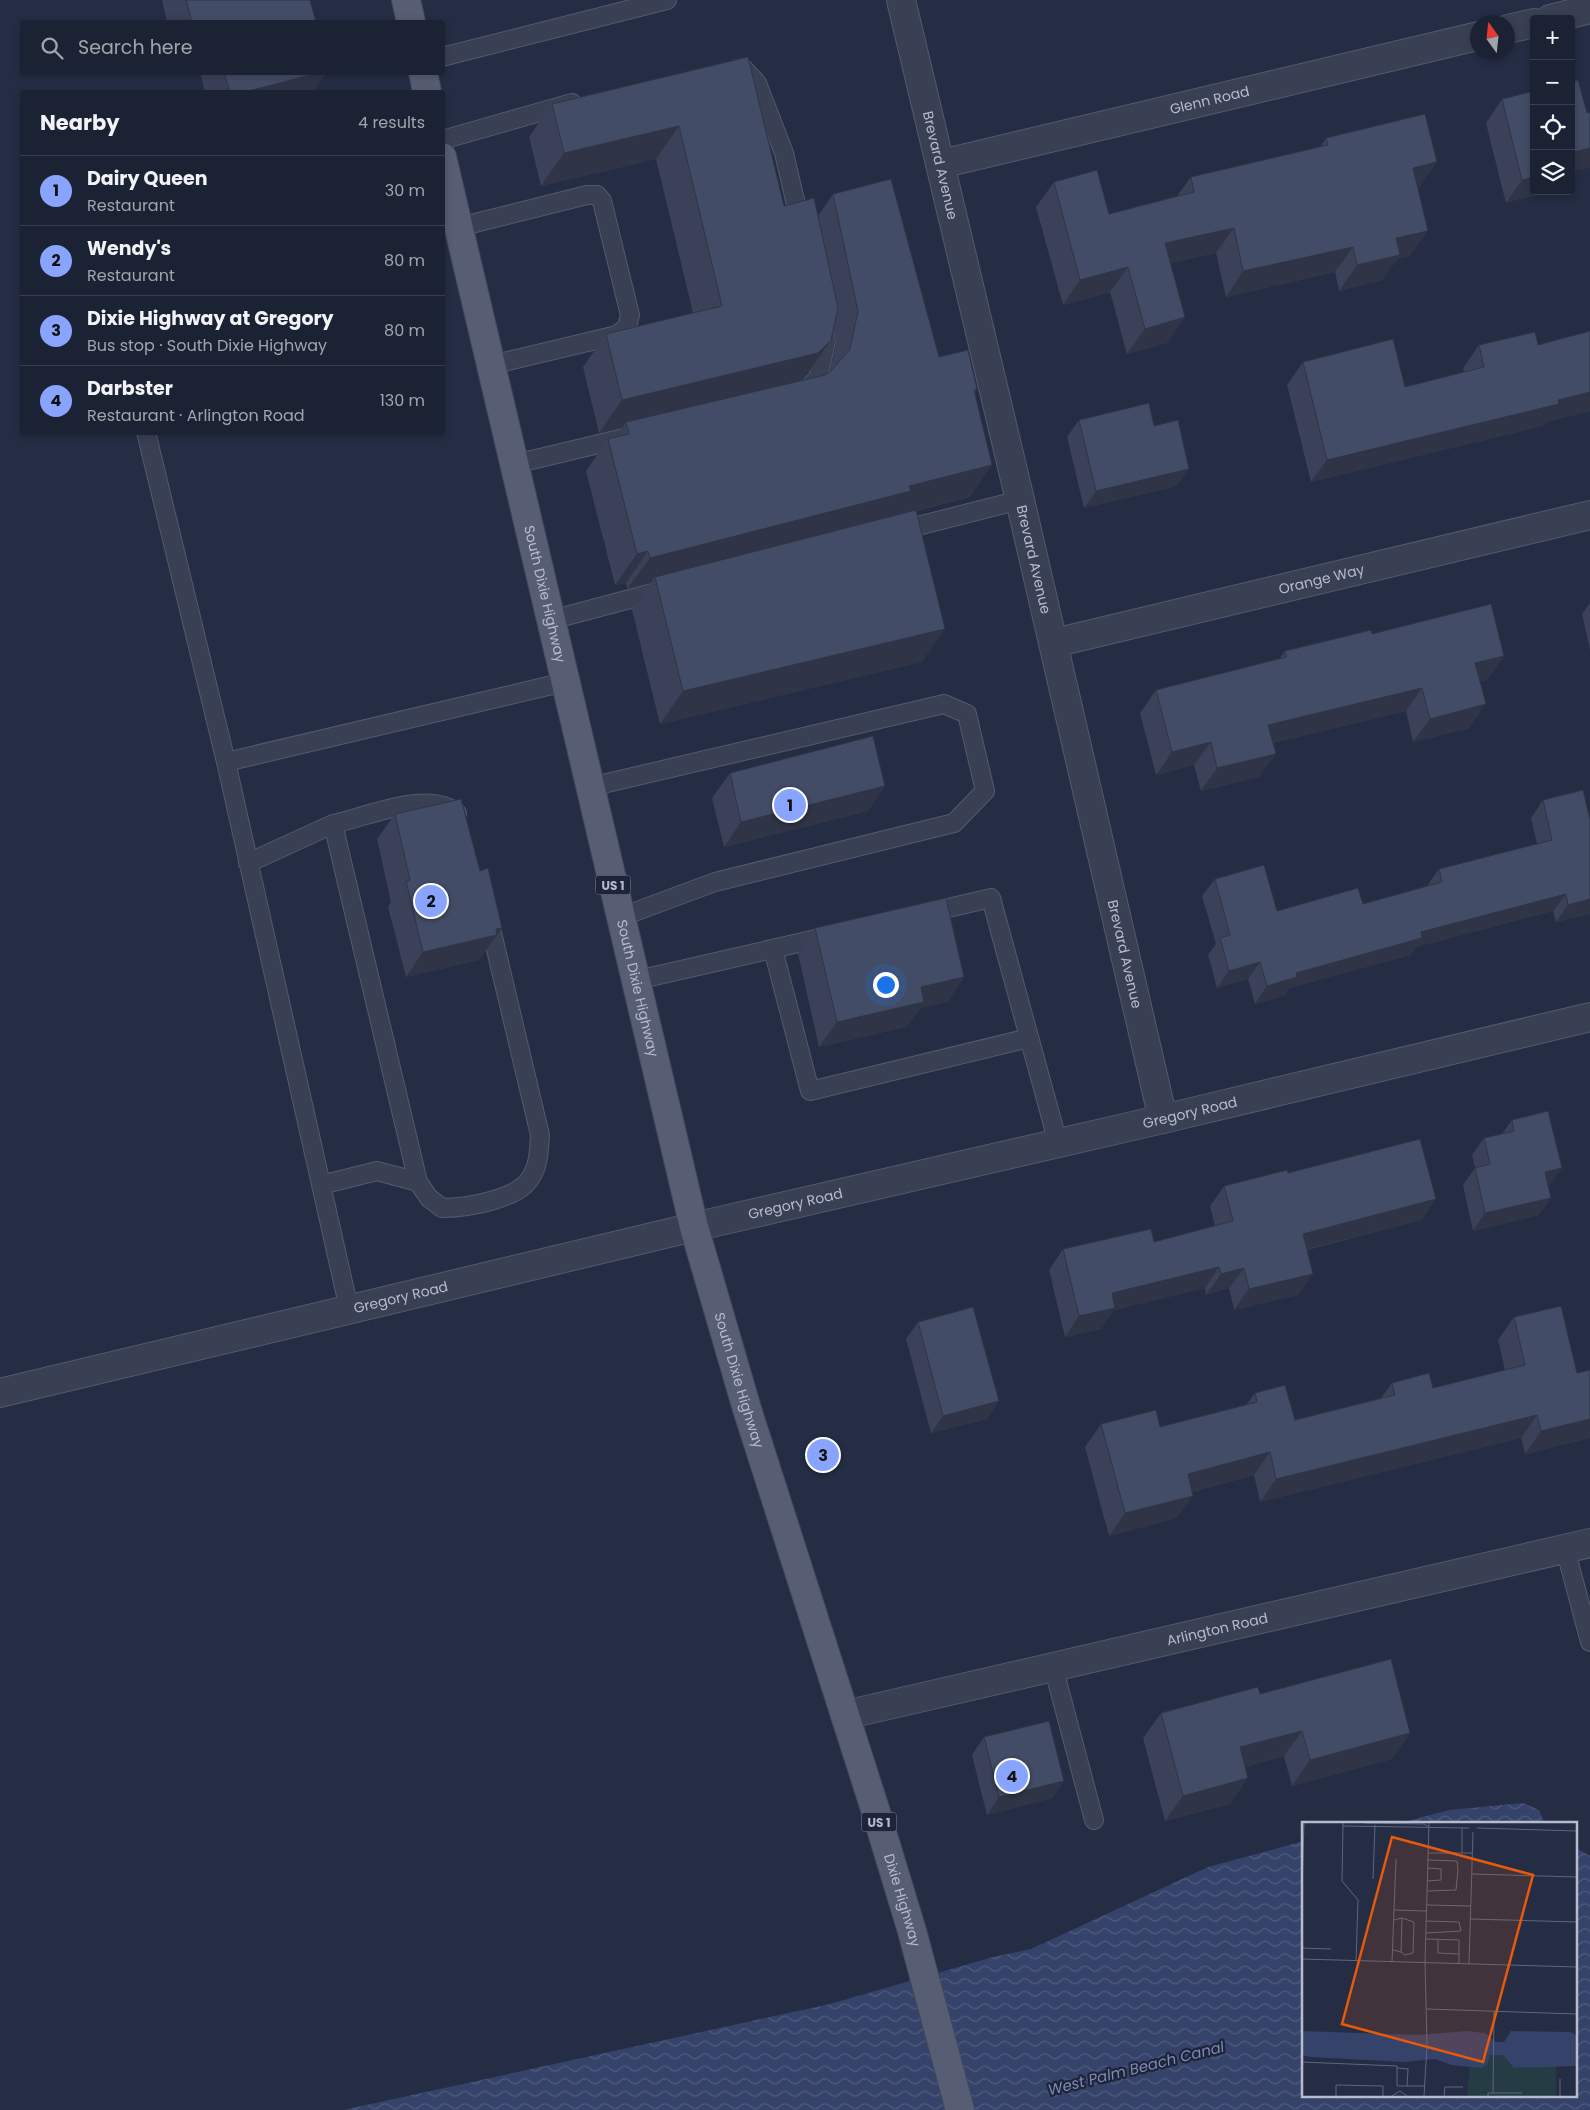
<!DOCTYPE html>
<html lang="en">
<head>
<meta charset="utf-8">
<style>
  :root { --surface:#1b2233; --page:#242a3b; --text:#f1f3f6; --muted:#a0a4ac; --line:#393f4e; --accent:#89a4ff }
  body { margin:0; font-family:Poppins,sans-serif; background:var(--page); color:var(--text) }
  .controls { position:absolute; right:15px; top:15px; display:grid; overflow:hidden; border-radius:5px; box-shadow:0 2px 8px #0003 }
  .controls button { width:45px; height:45px; display:grid; place-items:center; padding:0; border:0; border-bottom:1px solid var(--line); background:var(--surface); color:var(--text); font:25px sans-serif }
  .compass { position:absolute; left:1470px; top:15px; width:45px; height:45px; border-radius:50%; background:var(--surface); box-shadow:0 2px 8px #0003; rotate:345deg }
  .you { position:absolute; left:885px; top:984px; width:18px; height:18px; margin:-12px; border:4px solid #fff; border-radius:50%; background:#1a73e8; box-shadow:0 0 0 8px #1a73e833 }
  .badge { display:grid; place-items:center; width:32px; height:32px; border-radius:50%; background:var(--accent); color:#111; font-size:16px; font-weight:700 }
  .pin { position:absolute; translate:-50% -50%; border:2px solid #fff; box-shadow:0 1px 5px #0006 }
  .list { margin:0; padding:0; list-style:none }
  h2 { display:flex; justify-content:space-between; align-items:center; height:65px; margin:0; padding:0 20px; font-size:21px }
  h2 small { font-size:16px; font-weight:400; color:var(--muted) }
  .list li { display:grid; grid-template-columns:32px 1fr auto; gap:15px; align-items:center; box-sizing:border-box; height:70px; padding:0 20px; border-top:1px solid var(--line) }
  .list b { display:block; font-size:19px; white-space:nowrap }
  .list p { margin:0; font-size:16px; white-space:nowrap; color:var(--muted) }
  .list em { font-size:16px; font-style:normal; color:var(--muted) }
  .icon { flex:none; width:28px; height:28px; fill:none; stroke:currentColor; stroke-width:2; stroke-linecap:round; stroke-linejoin:round }
  .map { position:relative; flex:none; width:1590px; height:2110px; overflow:hidden }
  .search { position:absolute; background:var(--surface); box-shadow:0 2px 8px #0003; left:20px; top:20px; width:425px; height:55px; display:flex; align-items:center; gap:12px; box-sizing:border-box; padding:0 18px; border-radius:5px; color:var(--muted); font-size:19px }
  .panel { position:absolute; background:var(--surface); box-shadow:0 2px 8px #0003; left:20px; top:90px; width:425px; height:345px; border-radius:5px }
  .map>svg:first-child { display:block }
</style>
</head>
<body>
<div class="map">
<svg width="1590" height="2110" viewBox="0 0 1590 2110">
  <defs>
    <pattern id="water-waves" width="16" height="10" patternUnits="userSpaceOnUse" patternTransform="scale(1.25)"><rect width="16" height="10" fill="#35426a"/><path d="M0 5q4-4 8 0t8 0" fill="none" stroke="#505b7e"/></pattern>
  </defs>
  <rect width="100%" height="100%" fill="#242d44"/>
  <!-- water -->
  <path fill="url(#water-waves)" d="M 1523,1803 L 1539,1810 L 1545,1824 L 1397,1824 L 1449,1810 Z
    M 1304,1841 L 1304,2096 L 1576,2096 L 1576,1848 L 1590,1856 L 1590,2110 L 343,2110 L 830,2004 L 993,1957 L 1031,1949 L 1208,1867 Z"/>
  <g fill="none" stroke-linecap="round" stroke-linejoin="round">
    <defs>
      <path id="service" d="M 442,57 L 667,0
        M 737,69 L 743,68 L 757,83 L 784,153 L 801,226
        M 442,140 L 572,103
        M 459,227 L 587,195 L 597,195 L 602,201 L 630,315 L 627,327 L 617,335 L 491,365
        M 803,394 L 818,378 L 826,341 L 823,327
        M 146,432 L 226,762 L 349,1309
        M 515,464 L 628,437
        M 898,531 L 1020,500
        M 551,620 L 664,590
        M 226,762 L 565,682
        M 590,787 L 944,704 L 967,714 L 985,791 L 954,823 L 715,882 L 621,917
        M 333,824 C 367,817 427,789 457,813
        M 248,863 L 333,824 L 418,1182 L 377,1171 L 321,1185
        M 927,913 L 991,898 L 1058,1143
        M 773,949 L 810,1091 L 1029,1038
        M 637,980 L 829,936
        M 418,1182 L 429,1198 L 442,1208 C 465,1208 515,1200 529,1180 C 539,1167 539,1150 540,1135 L 488,916
        M 1565,1548 L 1590,1642
        M 1053,1666 L 1094,1820"/>
      <g id="minor">
        <path id="s1" d="M 901,0 L 1020,500 L 1163,1119"/>
        <path d="M 1550,19 L 1590,9"/>
        <path d="M 1508,29 L 1534,23"/>
        <path id="s2" d="M 941,164 L 1478,36"/>
        <path id="s3" d="M 1054,643 L 1590,515"/>
        <path id="s4" d="M 694,1227 L 1163,1119 L 1590,1017"/>
        <path id="s5" d="M 845,1715 L 1590,1543"/>
      </g>
      <g id="tertiary">
        <path id="s6" d="M 0,1393 L 694,1227"/>
      </g>
      <g id="primary">
        <path d="M 406,0 L 411,22"/>
        <path d="M 423,72 L 427,92"/>
        <path id="s7" d="M 442,157 L 694,1227 L 747,1409 L 875,1809 L 912,1931 L 960,2110"/>
      </g>
    </defs>
    <!-- service casing -->
    <use href="#service" stroke="#545a6d" stroke-width="20"/>
    <!-- minor casing -->
    <use href="#minor" stroke="#545a6d" stroke-width="30"/>
    <!-- tertiary casing -->
    <use href="#tertiary" stroke="#545a6d" stroke-width="30"/>
    <!-- primary casing -->
    <use href="#primary" stroke="#43485c" stroke-width="30"/>
    <!-- service -->
    <use href="#service" stroke="#394053" stroke-width="18"/>
    <!-- minor -->
    <use href="#minor" stroke="#394053" stroke-width="28"/>
    <!-- tertiary -->
    <use href="#tertiary" stroke="#394053" stroke-width="28"/>
    <!-- primary -->
    <use href="#primary" stroke="#575e73" stroke-width="28"/>
  </g>
  <!-- wall -->
  <path fill="#3a4158" fill-rule="evenodd" d="M 162,0 L 310,0 L 316,22 L 167,22 Z
    M 748,57 L 784,206 L 818,216 L 833,194 L 939,357 L 977,389 L 975,393 L 970,497 L 893,517 L 922,662 L 660,724 L 632,610 L 651,583 L 627,589 L 626,583 L 615,585 L 586,471 L 608,439 L 616,437 L 623,427 L 599,433 L 583,367 L 606,334 L 693,313 L 656,159 L 541,186 L 529,137 L 552,104 ZM 834,329 L 836,343 L 830,371 L 825,375 L 800,381 L 808,373 Z
    M 200,72 L 327,72 L 313,92 L 205,92 Z
    M 1502,99 L 1534,191 L 1506,203 L 1486,123 Z
    M 1326,138 L 1420,187 L 1417,188 L 1410,256 L 1397,259 L 1382,280 L 1339,291 L 1335,272 L 1226,297 L 1216,253 L 1170,263 L 1185,317 L 1167,343 L 1127,354 L 1110,292 L 1063,305 L 1036,207 L 1054,182 L 1109,214 L 1177,196 L 1191,177 L 1320,147 Z
    M 1590,331 L 1590,411 L 1546,422 L 1543,426 L 1311,482 L 1287,385 L 1303,362 L 1405,387 L 1464,372 L 1463,368 L 1479,345 L 1538,345 Z
    M 1079,420 L 1154,426 L 1177,486 L 1084,508 L 1067,437 Z
    M 1590,603 L 1590,650 L 1582,614 Z
    M 1372,634 L 1504,656 L 1487,680 L 1480,681 L 1469,728 L 1413,742 L 1406,711 L 1273,743 L 1259,777 L 1201,791 L 1194,765 L 1156,775 L 1140,713 L 1156,690 L 1279,659 L 1285,651 Z
    M 730,773 L 885,786 L 868,811 L 724,847 L 712,798 Z
    M 1543,800 L 1590,914 L 1556,922 L 1553,911 L 1416,947 L 1410,955 L 1289,988 L 1285,995 L 1255,1004 L 1248,979 L 1217,988 L 1208,955 L 1216,944 L 1202,896 L 1215,879 L 1277,911 L 1363,904 L 1427,886 L 1439,869 L 1537,844 L 1531,818 Z
    M 395,814 L 480,871 L 502,928 L 479,960 L 406,977 L 388,907 L 391,902 L 377,839 Z
    M 815,928 L 964,977 L 947,1002 L 920,1008 L 906,1027 L 819,1047 L 798,954 Z
    M 1512,1120 L 1550,1185 L 1548,1186 L 1551,1198 L 1539,1215 L 1473,1231 L 1463,1185 L 1475,1168 L 1472,1155 L 1484,1138 L 1502,1134 Z
    M 1288,1173 L 1436,1199 L 1421,1220 L 1307,1250 L 1298,1295 L 1234,1310 L 1229,1288 L 1206,1295 L 1205,1288 L 1114,1310 L 1101,1329 L 1065,1337 L 1049,1270 L 1063,1249 L 1154,1242 L 1215,1226 L 1210,1206 L 1224,1186 Z
    M 1514,1317 L 1577,1373 L 1590,1370 L 1590,1438 L 1525,1454 L 1521,1438 L 1260,1502 L 1254,1475 L 1192,1492 L 1177,1518 L 1109,1536 L 1085,1447 L 1101,1424 L 1160,1427 L 1246,1405 L 1255,1393 L 1295,1420 L 1381,1398 L 1392,1383 L 1433,1388 L 1505,1370 L 1498,1340 Z
    M 918,1322 L 999,1401 L 987,1419 L 931,1433 L 906,1339 Z
    M 1260,1694 L 1410,1733 L 1392,1759 L 1292,1786 L 1284,1756 L 1245,1767 L 1230,1804 L 1165,1821 L 1143,1738 L 1161,1713 Z
    M 984,1737 L 1064,1781 L 1052,1798 L 987,1815 L 972,1755 Z"/>
  <!-- shaded-wall -->
  <path fill="#2f3547" d="M 322,72 L 327,72 L 313,92 L 245,92 Z
    M 679,126 L 656,159 L 541,186 L 564,153 Z
    M 1590,148 L 1590,168 L 1571,172 L 1571,153 Z
    M 1437,162 L 1420,187 L 1395,194 L 1413,168 Z
    M 1534,177 L 1534,191 L 1552,191 L 1506,203 L 1522,180 Z
    M 1234,228 L 1216,253 L 1147,269 L 1165,243 Z
    M 1428,231 L 1410,256 L 1397,259 L 1382,280 L 1339,291 L 1357,265 L 1396,238 Z
    M 1353,247 L 1335,272 L 1226,297 L 1243,271 Z
    M 1128,267 L 1110,292 L 1063,305 L 1080,280 Z
    M 1185,317 L 1167,343 L 1127,354 L 1145,329 Z
    M 831,340 L 808,373 L 795,386 L 626,422 L 623,427 L 599,433 L 622,400 Z
    M 1590,392 L 1590,411 L 1546,422 L 1543,426 L 1311,482 L 1327,460 Z
    M 992,465 L 970,497 L 893,516 L 889,523 L 655,577 L 651,583 L 627,589 L 650,558 L 909,486 Z
    M 1189,469 L 1177,486 L 1084,508 L 1096,491 Z
    M 648,551 L 626,583 L 615,585 L 637,554 Z
    M 945,629 L 922,662 L 660,724 L 683,691 Z
    M 1504,656 L 1487,680 L 1459,686 L 1475,663 Z
    M 1422,688 L 1406,711 L 1252,748 L 1268,725 Z
    M 1486,704 L 1469,728 L 1413,742 L 1430,719 Z
    M 1211,742 L 1194,765 L 1156,775 L 1172,752 Z
    M 1276,754 L 1259,777 L 1201,791 L 1217,768 Z
    M 885,786 L 868,811 L 724,847 L 741,822 Z
    M 1566,894 L 1553,911 L 1416,947 L 1410,955 L 1289,988 L 1285,995 L 1255,1004 L 1267,986 L 1296,973 L 1421,932 Z
    M 1590,899 L 1590,914 L 1556,922 L 1568,905 Z
    M 502,928 L 479,960 L 406,977 L 423,952 Z
    M 1260,962 L 1248,979 L 1217,988 L 1229,971 Z
    M 964,977 L 947,1002 L 920,1008 L 906,1027 L 819,1047 L 837,1022 L 921,987 Z
    M 1562,1168 L 1550,1185 L 1533,1189 L 1545,1172 Z
    M 1551,1198 L 1539,1215 L 1473,1231 L 1485,1213 Z
    M 1436,1199 L 1421,1220 L 1288,1254 L 1303,1234 Z
    M 1219,1267 L 1205,1288 L 1114,1310 L 1101,1329 L 1065,1337 L 1079,1316 L 1112,1293 Z
    M 1244,1268 L 1229,1288 L 1206,1295 L 1221,1274 Z
    M 1313,1274 L 1298,1295 L 1234,1310 L 1249,1289 Z
    M 999,1401 L 987,1419 L 931,1433 L 943,1416 Z
    M 1537,1415 L 1521,1438 L 1260,1502 L 1276,1479 Z
    M 1590,1419 L 1590,1438 L 1525,1454 L 1541,1431 Z
    M 1270,1452 L 1254,1475 L 1172,1497 L 1188,1474 Z
    M 1193,1496 L 1177,1518 L 1109,1536 L 1125,1513 Z
    M 1302,1731 L 1284,1756 L 1222,1773 L 1240,1747 Z
    M 1410,1733 L 1392,1759 L 1292,1786 L 1310,1760 Z
    M 1248,1778 L 1230,1804 L 1165,1821 L 1183,1796 Z
    M 1064,1781 L 1052,1798 L 987,1815 L 999,1797 Z"/>
  <!-- building -->
  <path fill="#434c66" stroke="#2f3547" d="M 186,0 L 310,0 L 316,22 L 192,22 Z
    M 748,57 L 784,206 L 814,198 L 838,308 L 831,340 L 818,353 L 622,400 L 606,334 L 722,306 L 679,126 L 564,153 L 552,104 Z
    M 224,72 L 322,72 L 245,92 L 230,92 Z
    M 1578,80 L 1587,113 L 1590,112 L 1590,148 L 1571,153 L 1571,82 Z
    M 1534,91 L 1534,177 L 1522,180 L 1502,99 Z
    M 1425,114 L 1437,162 L 1413,168 L 1428,231 L 1396,238 L 1400,255 L 1357,265 L 1353,247 L 1243,271 L 1234,228 L 1165,243 L 1185,317 L 1145,329 L 1128,267 L 1080,280 L 1054,182 L 1097,170 L 1109,214 L 1194,192 L 1191,177 L 1328,145 L 1326,138 Z
    M 891,179 L 939,357 L 968,350 L 977,389 L 974,390 L 992,465 L 909,486 L 911,491 L 650,558 L 648,551 L 637,554 L 608,439 L 629,434 L 626,422 L 825,375 L 830,372 L 850,349 L 858,311 L 833,194 Z
    M 1590,331 L 1590,392 L 1558,400 L 1559,404 L 1327,460 L 1303,362 L 1393,339 L 1405,387 L 1484,367 L 1479,345 L 1535,332 L 1538,345 Z
    M 1149,403 L 1154,426 L 1178,420 L 1189,469 L 1096,491 L 1079,420 Z
    M 916,510 L 945,629 L 683,691 L 655,577 Z
    M 1491,604 L 1504,656 L 1475,663 L 1486,704 L 1430,719 L 1422,688 L 1268,725 L 1276,754 L 1217,768 L 1211,742 L 1172,752 L 1156,690 L 1286,657 L 1285,651 L 1371,630 L 1372,634 Z
    M 873,736 L 885,786 L 741,822 L 730,773 Z
    M 1583,790 L 1590,820 L 1590,899 L 1568,905 L 1566,894 L 1421,932 L 1422,938 L 1296,973 L 1297,977 L 1267,986 L 1260,962 L 1229,971 L 1220,938 L 1230,935 L 1215,879 L 1264,865 L 1277,911 L 1358,888 L 1363,904 L 1442,882 L 1439,869 L 1552,840 L 1543,800 Z
    M 461,799 L 480,871 L 488,868 L 502,928 L 496,929 L 497,935 L 423,952 L 406,881 L 410,880 L 395,814 Z
    M 946,898 L 964,977 L 921,987 L 924,1002 L 837,1022 L 815,928 Z
    M 1548,1111 L 1562,1168 L 1545,1172 L 1551,1198 L 1485,1213 L 1475,1168 L 1490,1164 L 1484,1138 L 1514,1131 L 1512,1120 Z
    M 1420,1139 L 1436,1199 L 1303,1234 L 1313,1274 L 1249,1289 L 1244,1268 L 1221,1274 L 1219,1267 L 1112,1293 L 1115,1308 L 1079,1316 L 1063,1249 L 1151,1229 L 1154,1242 L 1233,1221 L 1224,1186 L 1287,1170 L 1288,1173 Z
    M 1561,1306 L 1577,1373 L 1590,1370 L 1590,1419 L 1541,1431 L 1537,1415 L 1276,1479 L 1270,1452 L 1188,1474 L 1193,1496 L 1125,1513 L 1101,1424 L 1156,1410 L 1160,1427 L 1257,1402 L 1255,1393 L 1285,1385 L 1295,1420 L 1395,1395 L 1392,1383 L 1429,1373 L 1433,1388 L 1525,1365 L 1514,1317 Z
    M 973,1307 L 999,1401 L 943,1416 L 918,1322 Z
    M 1391,1659 L 1410,1733 L 1310,1760 L 1302,1731 L 1240,1747 L 1248,1778 L 1183,1796 L 1161,1713 L 1258,1687 L 1260,1694 Z
    M 1049,1721 L 1064,1781 L 999,1797 L 984,1737 Z"/>
  <g text-anchor="middle" dominant-baseline="central" stroke-width="4.5" stroke-linejoin="round" paint-order="stroke">
    <!-- shield labels -->
    <g fill="#1e2439" stroke="#888ea1" stroke-width="1">
      <rect x="595.5" y="875.5" width="35" height="19" rx="4"/>
      <rect x="861.5" y="1812.5" width="35" height="19" rx="4"/>
    </g>
    <g font-size="12" font-weight="bold" fill="#b6bbcd">
      <text x="613" y="885">US 1</text>
      <text x="879" y="1822">US 1</text>
    </g>
    <!-- street labels -->
    <g font-size="14" fill="#b6bbcd" stroke="#1e2439">
      <text stroke="none"><textPath href="#s2" startOffset="276">Glenn Road</textPath></text>
      <text stroke="none"><textPath href="#s1" startOffset="170">Brevard Avenue</textPath></text>
      <text stroke="none"><textPath href="#s1" startOffset="575">Brevard Avenue</textPath></text>
      <text stroke="none"><textPath href="#s3" startOffset="275">Orange Way</textPath></text>
      <text stroke="none"><textPath href="#s7" startOffset="449">South Dixie Highway</textPath></text>
      <text stroke="none"><textPath href="#s1" startOffset="980">Brevard Avenue</textPath></text>
      <text stroke="none"><textPath href="#s7" startOffset="854">South Dixie Highway</textPath></text>
      <text stroke="none"><textPath href="#s4" startOffset="509">Gregory Road</textPath></text>
      <text stroke="none"><textPath href="#s4" startOffset="104">Gregory Road</textPath></text>
      <text stroke="none"><textPath href="#s6" startOffset="412">Gregory Road</textPath></text>
      <text stroke="none"><textPath href="#s7" startOffset="1259">South Dixie Highway</textPath></text>
      <text stroke="none"><textPath href="#s5" startOffset="382">Arlington Road</textPath></text>
      <text stroke="none"><textPath href="#s7" startOffset="1804">Dixie Highway</textPath></text>
    </g>
    <!-- water labels -->
    <g font-size="15" font-style="italic" fill="#7c8bb6" stroke="#1e2439">
      <text transform="translate(1136 2068) rotate(-14)">West Palm Beach Canal</text>
    </g>
  </g>
  <!-- overview -->
  <g transform="translate(1302 1822)">
    <rect width="275" height="275" fill="#242d44"/>
    <path d="M 188,233 L 201,233 L 212,246 L 254,243 L 254,274 L 165,274 L 168,244 L 183,245 Z" fill="#263c45"/>
    <path d="M 0,209 L 116,213 L 165,209 L 183,211 L 194,220 L 202,220 L 209,209 L 269,210 L 275,214 L 275,244 L 212,246 L 201,233 L 188,233 L 185,243 L 179,246 L 149,243 L 133,237 L 102,240 L 8,235 L 0,233 Z" fill="#35426a"/>
    <path fill="none" stroke="#5e667b" stroke-width="1" d="M 41,1 L 40,59 L 56,78 L 54,139M 62,1 L 122,2 L 127,5M 41,4 L 167,6M 175,6 L 275,9M 126,31 L 170,31M 160,31 L 160,6M 170,52 L 275,55M 71,57 L 73,3M 125,59 L 139,58 L 139,47 L 126,46M 125,69 L 154,68 L 156,47 L 155,39 L 126,38M 0,70 L 2,1M 125,83 L 169,84M 92,88 L 124,89M 169,97 L 275,100M 124,111 L 159,109 L 157,100 L 124,99M 124,117 L 157,118 L 157,142M 136,118 L 136,131 L 157,132M 0,126 L 29,127M 91,128 L 99,130 L 100,96 L 92,98M 99,130 L 103,133 L 111,131 L 112,100 L 100,96M 0,137 L 275,145M 90,140 L 94,37M 167,142 L 171,10M 125,187 L 275,192M 0,240 L 95,244 L 95,264 L 123,264M 95,246 L 106,247 L 105,264M 191,271 L 192,190M 34,274 L 34,263 L 81,264 L 81,274M 90,274 L 98,269 L 105,274M 122,274 L 125,224 L 123,140 L 127,1M 142,274 L 143,265 L 161,265M 186,274 L 186,271 L 220,271M 258,274 L 258,257"/>
    <path fill="#e8590c" fill-opacity="0.15" stroke="#e8590c" stroke-width="2.5" d="M 90,15 L 231,53 L 181,240 L 40,202 Z"/>
    <rect width="275" height="275" fill="none" stroke="#b6bbcd" stroke-width="2.5"/>
  </g>
</svg>
<div class="controls">
<button>+</button>
<button>−</button>
<button><svg class="icon" aria-label="locate" viewBox="0 0 24 24"><circle cx="12" cy="12" r="6"/><path d="M12 2v4M12 18v4M2 12h4M18 12h4"/></svg></button>
<button><svg class="icon" aria-label="layers" viewBox="0 0 24 24"><path d="M12 4l9 5-9 5-9-5zM3 14l9 5 9-5"/></svg></button>
</div>
<svg class="compass" viewBox="-18 -18 36 36"><path d="M0-13l5 13h-10z" fill="#e53935"/><path d="M0 13l5-13h-10z" fill="#a0a4ac"/></svg>
<div class="you"></div>
<div class="pin badge" style="left:790px;top:805px">1</div>
<div class="pin badge" style="left:431px;top:901px">2</div>
<div class="pin badge" style="left:823px;top:1455px">3</div>
<div class="pin badge" style="left:1012px;top:1776px">4</div>
<div class="search"><svg class="icon" aria-label="search" viewBox="0 0 24 24"><circle cx="10" cy="10" r="6"/><path d="M15 15l6 6"/></svg>Search here</div>
<section class="panel">
<h2>Nearby<small>4 results</small></h2>
<ul class="list">
<li><span class="badge">1</span><div><b>Dairy Queen</b><p>Restaurant</p></div><em>30 m</em></li>
<li><span class="badge">2</span><div><b>Wendy's</b><p>Restaurant</p></div><em>80 m</em></li>
<li><span class="badge">3</span><div><b>Dixie Highway at Gregory</b><p>Bus stop · South Dixie Highway</p></div><em>80 m</em></li>
<li><span class="badge">4</span><div><b>Darbster</b><p>Restaurant · Arlington Road</p></div><em>130 m</em></li>
</ul>
</section>
</div>
</body>
</html>
